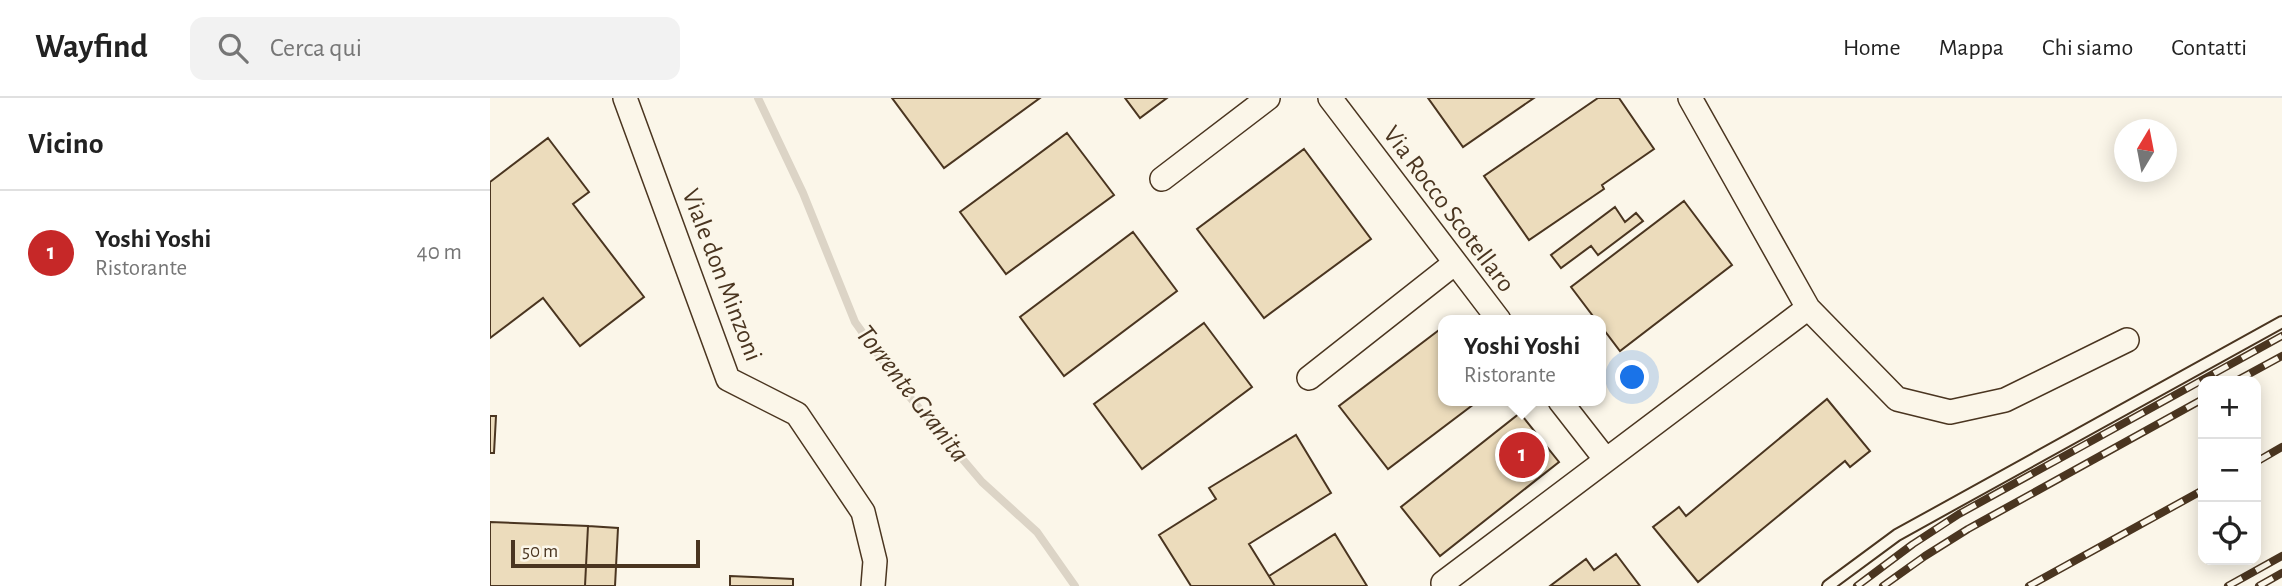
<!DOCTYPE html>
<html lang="it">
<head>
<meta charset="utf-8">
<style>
  :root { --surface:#fff; --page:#f2f2f2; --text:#222; --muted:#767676; --line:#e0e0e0; --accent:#c62828 }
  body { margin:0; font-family:"Alegreya Sans",sans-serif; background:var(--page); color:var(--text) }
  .controls { position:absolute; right:21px; bottom:21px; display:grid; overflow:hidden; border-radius:14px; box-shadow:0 4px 18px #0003 }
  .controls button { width:63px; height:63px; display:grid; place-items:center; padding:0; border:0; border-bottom:2px solid var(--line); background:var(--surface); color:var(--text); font:35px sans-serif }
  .compass { position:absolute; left:1624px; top:21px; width:63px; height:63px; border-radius:50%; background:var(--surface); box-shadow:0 4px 18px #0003; rotate:10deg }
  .scale { position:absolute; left:21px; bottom:18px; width:189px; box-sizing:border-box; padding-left:7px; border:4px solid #4a3520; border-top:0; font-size:19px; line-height:24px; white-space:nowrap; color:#4a3520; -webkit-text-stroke:5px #fbf6e9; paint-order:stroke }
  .you { position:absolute; left:1143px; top:280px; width:24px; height:24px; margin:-18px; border:5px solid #fff; border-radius:50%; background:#1a73e8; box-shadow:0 0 0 10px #1a73e833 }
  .badge { display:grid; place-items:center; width:46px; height:46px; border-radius:50%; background:var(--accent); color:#fff; font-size:23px; font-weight:700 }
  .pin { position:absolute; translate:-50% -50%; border:4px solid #fff; box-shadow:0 2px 7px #0006 }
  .popup { position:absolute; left:948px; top:217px; width:168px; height:91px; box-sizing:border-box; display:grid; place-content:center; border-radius:14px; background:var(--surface); filter:drop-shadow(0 2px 5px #0005); font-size:23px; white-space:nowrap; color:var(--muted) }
  .popup b { font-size:26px; color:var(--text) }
  .popup::after { content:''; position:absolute; left:50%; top:100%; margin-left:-14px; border:14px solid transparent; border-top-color:var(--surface) }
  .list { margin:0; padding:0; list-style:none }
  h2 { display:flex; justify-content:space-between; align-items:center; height:91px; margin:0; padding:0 28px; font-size:30px }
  h2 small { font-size:23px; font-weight:400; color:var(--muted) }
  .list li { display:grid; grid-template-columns:46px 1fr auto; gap:21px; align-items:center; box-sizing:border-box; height:126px; padding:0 28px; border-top:2px solid var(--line) }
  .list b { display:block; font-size:26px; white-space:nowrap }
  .list p { margin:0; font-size:23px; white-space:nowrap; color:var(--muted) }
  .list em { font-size:23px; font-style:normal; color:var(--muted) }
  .icon { flex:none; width:38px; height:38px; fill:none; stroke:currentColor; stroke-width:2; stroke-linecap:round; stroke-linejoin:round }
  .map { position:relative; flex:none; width:1792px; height:488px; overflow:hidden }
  header { display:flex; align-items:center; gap:42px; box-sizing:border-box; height:98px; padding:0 35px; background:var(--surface); border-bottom:2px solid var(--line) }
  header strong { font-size:33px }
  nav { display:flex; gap:38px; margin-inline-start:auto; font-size:24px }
  .search { width:490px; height:63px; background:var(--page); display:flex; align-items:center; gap:18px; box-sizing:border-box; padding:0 24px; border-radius:14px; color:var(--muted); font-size:26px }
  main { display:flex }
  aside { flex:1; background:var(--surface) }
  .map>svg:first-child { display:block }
</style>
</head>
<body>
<header>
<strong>Wayfind</strong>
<div class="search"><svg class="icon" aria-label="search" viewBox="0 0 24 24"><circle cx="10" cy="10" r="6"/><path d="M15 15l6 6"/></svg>Cerca qui</div>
<nav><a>Home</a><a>Mappa</a><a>Chi siamo</a><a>Contatti</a></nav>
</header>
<main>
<aside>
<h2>Vicino<small></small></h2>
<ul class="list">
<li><span class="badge">1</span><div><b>Yoshi Yoshi</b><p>Ristorante</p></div><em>40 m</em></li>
</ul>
</aside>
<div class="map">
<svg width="1792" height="488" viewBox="0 0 1792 488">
  <rect width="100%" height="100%" fill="#fbf6e9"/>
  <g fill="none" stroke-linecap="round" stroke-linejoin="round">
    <!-- stream -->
    <path stroke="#dcd4c6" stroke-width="8" d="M 268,0 L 313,95 L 365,224 L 412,290 L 492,384 L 547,434 L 585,488"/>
  </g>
  <!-- building -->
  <path fill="#ecdcbc" stroke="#4a3520" stroke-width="2" d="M 402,0 L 550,0 L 454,70 Z
    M 635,0 L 677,0 L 650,20 Z
    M 938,0 L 1044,0 L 973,49 Z
    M 1108,0 L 1129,0 L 1164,51 L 1112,87 L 1114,91 L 1039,142 L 994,78 Z
    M 577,35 L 624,97 L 516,176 L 470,114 Z
    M 58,40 L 99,94 L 83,106 L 154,199 L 90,248 L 53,200 L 0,240 L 0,84 Z
    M 814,51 L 881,141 L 774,220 L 707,131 Z
    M 1194,103 L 1242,167 L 1130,253 L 1111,228 L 1111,222 L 1106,222 L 1081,189 Z
    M 1125,109 L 1135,124 L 1146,115 L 1153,123 L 1108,157 L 1101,148 L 1071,170 L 1061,157 Z
    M 643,134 L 687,193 L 574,278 L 530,219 Z
    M 714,225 L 762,289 L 652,371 L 604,306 Z
    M 953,229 L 953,303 L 988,303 L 898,371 L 849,308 Z
    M 1337,301 L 1380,353 L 1360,369 L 1355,363 L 1208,484 L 1163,429 L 1189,409 L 1196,418 Z
    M 1030,315 L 1069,364 L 950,458 L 911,409 Z
    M 0,318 L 6,318 L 4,355 L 0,355 Z
    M 806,337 L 841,395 L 759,446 L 785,488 L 701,488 L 669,437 L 726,401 L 719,390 Z
    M 0,424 L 98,428 L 95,488 L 0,488 Z
    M 98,428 L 128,430 L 125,488 L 95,488 Z
    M 845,436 L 877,488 L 785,488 L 779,478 Z
    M 1126,456 L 1150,488 L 1060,488 L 1096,461 L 1104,472 Z
    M 240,478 L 303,481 L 303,488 L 240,488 Z"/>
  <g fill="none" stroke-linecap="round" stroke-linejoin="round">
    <defs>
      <path id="lane" d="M 1338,488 L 1407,437 L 1792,224"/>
      <path id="street" d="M 135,0 L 238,281 L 307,316 L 373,414 L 385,463 L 383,488
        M 840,0 L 1009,222
        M 1200,0 L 1318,210 L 1407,301 L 1460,314 L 1515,302 L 1637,242
        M 672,81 L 778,0
        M 819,280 L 965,165
        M 1070,303 L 1116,362
        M 953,485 L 1318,210"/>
    </defs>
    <!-- lane casing -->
    <use href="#lane" stroke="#4a3520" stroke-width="14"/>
    <!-- street casing -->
    <use href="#street" stroke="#4a3520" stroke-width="26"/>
    <!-- lane -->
    <use href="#lane" stroke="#fbf6e9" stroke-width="10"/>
    <!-- street -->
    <use href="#street" stroke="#fbf6e9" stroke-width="23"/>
    <defs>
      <path id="rail" d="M 1746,283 L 1792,258
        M 1766,364 L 1792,349
        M 1367,488 L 1423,446 L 1469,416 L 1792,238
        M 1393,488 L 1435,458 L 1478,431 L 1713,301
        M 1539,488 L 1713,392
        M 1738,488 L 1792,458
        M 1769,488 L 1792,475"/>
    </defs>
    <!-- rail casing -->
    <use href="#rail" stroke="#4a3520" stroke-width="8"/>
    <!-- rail -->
    <use href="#rail" stroke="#fbf6e9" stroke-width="5" stroke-dasharray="16" stroke-linecap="butt"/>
  </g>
  <g text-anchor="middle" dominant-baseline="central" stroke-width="5" stroke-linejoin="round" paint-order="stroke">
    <!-- street labels -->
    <g font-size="26" fill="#4a3520" stroke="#fbf6e9">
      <text transform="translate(959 111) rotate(53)">Via Rocco Scotellaro</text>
      <text transform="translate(232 177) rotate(69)">Viale don Minzoni</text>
    </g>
    <!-- water labels -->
    <g font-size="28" font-style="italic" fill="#4a3520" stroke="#fbf6e9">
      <text transform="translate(422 296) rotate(52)">Torrente Granita</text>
    </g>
  </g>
</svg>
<div class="controls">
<button>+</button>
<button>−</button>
<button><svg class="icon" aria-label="locate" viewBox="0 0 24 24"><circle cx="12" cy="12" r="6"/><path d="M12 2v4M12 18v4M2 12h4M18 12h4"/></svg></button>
</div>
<svg class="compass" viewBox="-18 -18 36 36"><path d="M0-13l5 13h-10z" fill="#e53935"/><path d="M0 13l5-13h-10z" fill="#767676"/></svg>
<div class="scale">50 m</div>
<div class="you"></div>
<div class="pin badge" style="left:1032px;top:357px">1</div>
<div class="popup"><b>Yoshi Yoshi</b>Ristorante</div>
</div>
</main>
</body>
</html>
